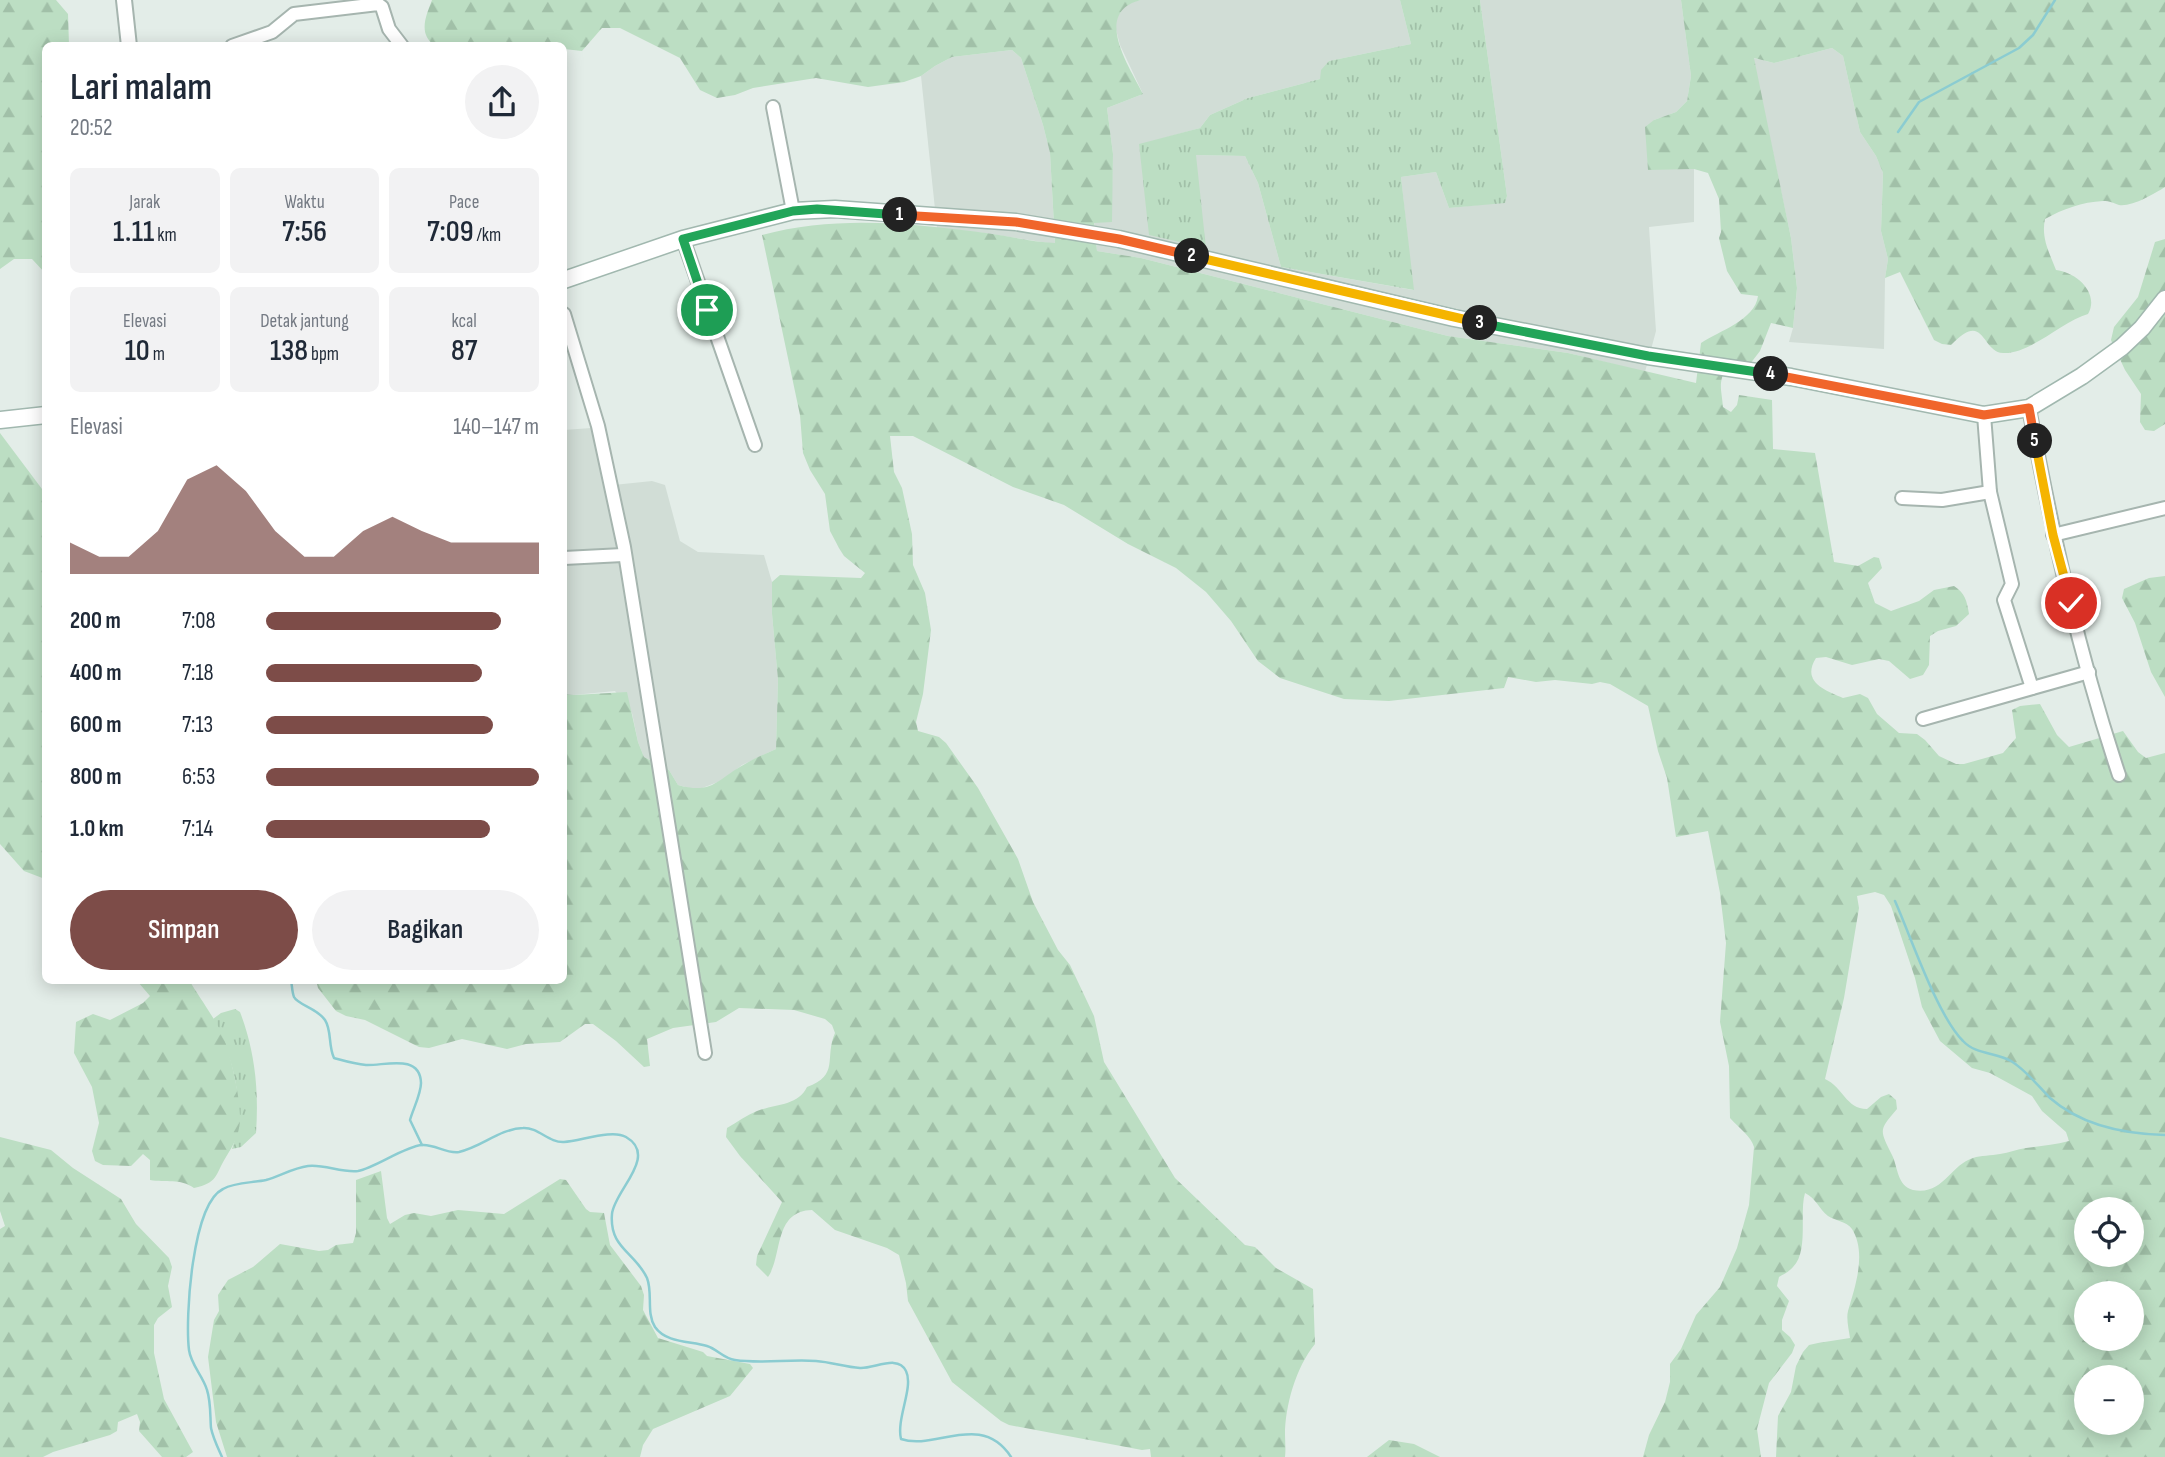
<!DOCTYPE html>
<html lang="id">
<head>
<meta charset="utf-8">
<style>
	:root { --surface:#fff; --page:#f2f2f3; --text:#1f2937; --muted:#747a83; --accent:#7d4c48 }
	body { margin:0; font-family:"Sofia Sans Condensed",sans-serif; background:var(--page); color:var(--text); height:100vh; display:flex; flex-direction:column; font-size:26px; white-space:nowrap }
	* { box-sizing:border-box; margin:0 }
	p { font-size:23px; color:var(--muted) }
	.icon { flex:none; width:38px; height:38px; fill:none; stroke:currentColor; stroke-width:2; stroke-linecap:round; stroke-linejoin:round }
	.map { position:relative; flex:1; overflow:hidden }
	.drawer { position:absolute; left:42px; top:42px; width:525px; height:942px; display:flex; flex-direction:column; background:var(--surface); border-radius:10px; box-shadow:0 4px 18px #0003 }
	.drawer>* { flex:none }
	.tools { position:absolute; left:2074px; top:1197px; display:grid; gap:14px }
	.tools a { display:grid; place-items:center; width:70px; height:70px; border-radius:50%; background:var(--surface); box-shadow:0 4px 18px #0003; font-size:35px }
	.pin { position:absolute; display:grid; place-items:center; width:60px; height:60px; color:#fff; margin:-30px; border:4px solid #fff; border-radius:50%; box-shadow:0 2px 7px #0007 }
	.km { position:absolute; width:35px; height:35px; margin:-18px; border-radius:50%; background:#222; color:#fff; font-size:19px; line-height:35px; text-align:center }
	.round { display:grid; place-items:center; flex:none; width:74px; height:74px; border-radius:37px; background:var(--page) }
	.headline { display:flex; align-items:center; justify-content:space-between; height:119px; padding:0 28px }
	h1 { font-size:38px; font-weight:600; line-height:52px }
	.stats { display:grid; grid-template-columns:repeat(3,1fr); gap:10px; height:119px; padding:7px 28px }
	.stats div { display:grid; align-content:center; border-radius:10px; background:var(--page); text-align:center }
	.stats b { font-size:30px; font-weight:600 }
	.stats small { font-size:19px; font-weight:400 }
	.stats p { font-size:19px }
	.chart { height:196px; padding:14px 28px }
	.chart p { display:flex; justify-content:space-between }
	.chart svg { width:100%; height:126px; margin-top:7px; fill:var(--accent); opacity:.7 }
	.cta { display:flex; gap:14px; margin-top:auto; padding:14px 28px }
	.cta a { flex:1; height:80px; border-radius:42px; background:var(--accent); color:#fff; font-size:28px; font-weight:600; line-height:80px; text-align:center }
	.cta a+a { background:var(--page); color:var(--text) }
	ul { padding:0 28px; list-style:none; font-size:23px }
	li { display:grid; grid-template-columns:112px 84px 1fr; align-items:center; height:52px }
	li i { height:18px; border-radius:9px; background:var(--accent) }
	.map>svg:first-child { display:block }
</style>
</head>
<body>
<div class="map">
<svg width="2165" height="1457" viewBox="0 0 2165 1457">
	<defs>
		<pattern id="grass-tufts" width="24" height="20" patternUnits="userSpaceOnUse" patternTransform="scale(1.75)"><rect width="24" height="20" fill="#bcdec3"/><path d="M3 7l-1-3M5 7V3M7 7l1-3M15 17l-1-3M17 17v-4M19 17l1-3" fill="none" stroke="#a1c0a8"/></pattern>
		<pattern id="forest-firs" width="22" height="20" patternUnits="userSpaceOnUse" patternTransform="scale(1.75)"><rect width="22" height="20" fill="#bcdec3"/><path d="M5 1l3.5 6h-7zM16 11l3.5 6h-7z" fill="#a1c0a8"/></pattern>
	</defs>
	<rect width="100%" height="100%" fill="#e3ede8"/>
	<g fill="#d1ddd6">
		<polygon points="1141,0 1400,0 1411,44 1329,61 1320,79 1248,98 1210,115 1200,128 1139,145 1196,155 1245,156 1258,183 1281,267 1413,290 1401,177 1436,172 1449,208 1505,202 1507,196 1480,0 1681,0 1691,76 1687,101 1676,112 1654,120 1648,169 1694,169 1694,222 1649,227 1656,331 1645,372 1568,353 1448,336 1141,258 1097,251 1094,222 1111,222 1113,154 1107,108 1143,94 1120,45 1115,26 1116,18 1128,3"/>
		<polygon points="1832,48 1843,56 1860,132 1876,156 1883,173 1881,231 1888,259 1885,278 1884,349 1789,342 1793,328 1797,288 1791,238 1753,58 1774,63"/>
		<polygon points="1012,50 1021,58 1043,125 1050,153 1055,244 984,233 937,228 921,76 935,66 952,57"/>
		<polygon points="591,428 604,486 652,481 665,485 680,541 698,552 764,555 772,582 772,614 778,680 776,749 742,765 723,780 697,790 678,785 669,770 644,757 638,742 632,713 615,691 574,695 564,694 564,430"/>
	</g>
	<g fill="url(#grass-tufts)">
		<polygon points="1400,0 1480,0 1507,196 1505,203 1449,208 1436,172 1401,177 1414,290 1281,267 1258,183 1245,156 1196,155 1206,248 1149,235 1139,144 1200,128 1210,115 1248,98 1320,79 1321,70 1329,61 1411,44"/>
		<path d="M235,1009L240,1012C255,1051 259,1091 256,1133L241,1147L232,1149C247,1108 233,1056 213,1019L221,1013Z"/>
	</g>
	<g fill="url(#forest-firs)" fill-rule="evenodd">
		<polygon points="0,0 56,0 68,14 69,45 46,46 45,273 32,259 14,259 0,269"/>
		<path d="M432,0H1141C1092,12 1129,66 1143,94L1107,108L1113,154L1112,222L1094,223L1097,251L1141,258L1448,336L1568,353L1696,383L1701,343C1719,331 1755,320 1758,296L1741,294L1727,271L1719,238L1721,232L1719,199L1708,173L1694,169L1648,170L1645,127L1654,120L1676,112L1687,101L1691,76L1681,0H2165V187C2154,194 2132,207 2119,205C2113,203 2110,201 2103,201C2082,202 2063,209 2045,219C2041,238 2049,252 2056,270C2076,272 2100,293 2088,314C2063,321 2029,355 2003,353C1981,352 1985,309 1951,345L1942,344L1934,340L1900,272L1885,278L1888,259L1881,231L1883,173L1876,156L1860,132L1843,56L1832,48L1774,63L1754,58L1791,238L1797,288L1793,328L1771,323L1760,351L1750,364H1727C1718,386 1721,385 1723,407L1731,412L1737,405L1739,395L1772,400L1773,449L1815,453L1834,562L1858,566L1874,557L1879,558L1882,568L1868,583L1875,603L1891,611L1919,601L1934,590L1954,586C1965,593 1967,601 1969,614L1956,626L1938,631L1930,636L1929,665L1923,675L1910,679L1889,661L1879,659L1852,665L1826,657L1816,658C1801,682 1825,690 1843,698L1860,694L1868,698L1877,714L1899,733L1917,734L1925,740L1939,756L1956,764H1964L2003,753L2016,738L2012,710L2020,706L2040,704L2057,735L2069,747L2123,731L2138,752L2146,758L2165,753V1457H1776L1778,1416L1791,1392L1796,1366L1803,1352L1809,1345L1818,1343L1850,1338C1849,1330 1846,1319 1848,1311C1855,1287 1867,1253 1852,1229C1846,1221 1836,1221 1828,1216C1819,1209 1816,1198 1805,1193C1799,1213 1809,1251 1793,1267C1790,1271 1784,1274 1779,1277L1777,1286L1789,1301L1782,1320V1330L1790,1337L1795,1345L1792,1353L1769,1383L1757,1429L1761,1457H1643L1649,1435L1665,1402L1670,1382V1364L1681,1349L1696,1315L1720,1287L1737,1248L1749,1205L1754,1147C1751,1136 1739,1128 1730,1118L1729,1066L1720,1022L1726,943L1720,893L1708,831L1676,837L1667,778L1658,751L1648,706L1610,684L1600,682L1592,684L1555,680L1536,682L1508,677L1504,688L1389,701L1344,699L1280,678L1258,661L1231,621L1206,592L1176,568L1128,544L1064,505L1013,487L913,436H890L894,472L902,488L912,534L913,565L925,593L931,630L923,694L916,722L918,731L939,737L946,743L978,788L1018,859L1033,902L1058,950L1070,965L1094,1016L1104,1062L1109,1070L1175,1178L1245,1245L1255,1247L1276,1268L1313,1289L1315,1344C1296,1367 1285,1406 1285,1435C1285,1442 1286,1449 1285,1457H1151L1150,1449L1142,1450L1009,1425L1001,1421L952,1382L908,1301L906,1283L899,1255L887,1248L835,1230L812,1210C773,1211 783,1256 768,1277L756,1265L757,1256L782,1202L740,1156L726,1137L727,1128C737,1122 747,1115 757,1111C775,1104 798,1106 807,1087C840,1075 824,1058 835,1033L832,1025L825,1019L794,1010L739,1008L716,1022L673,1028L647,1039L650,1066L644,1067L616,1041L593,1024H585L560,1042L526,1044L507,1049L462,1039L429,1048L419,1047L365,1020L346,1016L336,1011L318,988L316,980H564V694L574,695L627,692L638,742L644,757L669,770L678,785C713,795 717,779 745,764C755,758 765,754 776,749L778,680L772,614V582L780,575L861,578L865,573L844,556L839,548L830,531L825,494L810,470L803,453L800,415L762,235C835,215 912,223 986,233C1009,236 1032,242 1055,243L1050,153L1043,125L1021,58L1012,50L952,57L935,66L921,76L904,82L868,87L816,78L753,88L735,95L717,98L700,90L680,58L620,28H602L582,51L564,49V46L434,45C418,33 426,16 432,0ZM1875,892L1884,895L1891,906L1915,978L1922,1007L1940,1041L1972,1068L1990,1073L2032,1096L2042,1111L2066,1132L2069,1141C2054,1145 2041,1146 2026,1148C2017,1149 2009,1153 2000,1154C1991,1156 1981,1155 1973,1158C1950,1165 1943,1196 1913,1190C1897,1186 1898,1167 1892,1155C1879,1129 1879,1130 1897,1109L1896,1100L1889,1094L1881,1097L1867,1109C1846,1109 1843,1087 1825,1079L1844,998L1859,908L1857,896ZM2086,1209H2132V1255H2086ZM2086,1293H2132V1339H2086ZM2086,1377H2132V1423H2086Z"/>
		<polygon points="2165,239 2165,424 2154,431 2145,430 2140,422 2141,394 2125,370 2111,340 2114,327 2138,297 2155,242"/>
		<polygon points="0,433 45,493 45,879 24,871 0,844"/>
		<polygon points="2165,576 2165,697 2151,672 2135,623 2122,598 2124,589 2149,578"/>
		<path d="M139,980H189C199,997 219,1024 225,1041C232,1062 241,1100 240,1121C239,1135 233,1146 226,1157C215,1175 218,1183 194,1188C180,1178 166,1183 150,1180V1160L143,1154L131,1166L103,1165L95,1161L92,1151L99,1123L92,1087L74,1053L76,1022L93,1014L110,1020L143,1003L150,996L138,982Z"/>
		<polygon points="0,1137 51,1150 73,1168 121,1199 136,1224 169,1258 172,1267 168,1286 172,1307 158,1318 154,1325 154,1353 164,1399 193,1452 186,1457 162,1457 139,1431 140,1422 137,1414 118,1422 117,1431 110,1435 53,1452 43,1457 0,1457 0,1229 5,1226 0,1211"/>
		<polygon points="381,1171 387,1218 390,1224 405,1215 414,1213 431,1216 458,1210 504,1214 560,1179 566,1180 586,1209 590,1212 604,1213 610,1245 641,1286 644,1295 643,1310 658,1338 703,1352 707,1356 750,1364 753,1368 730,1396 653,1429 643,1445 640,1457 227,1457 216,1422 208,1357 214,1320 219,1311 218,1295 228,1280 253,1267 280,1244 319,1251 328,1250 336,1245 353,1243 356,1233 356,1180"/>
		<polygon points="1389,1440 1414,1444 1440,1457 1367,1457"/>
	</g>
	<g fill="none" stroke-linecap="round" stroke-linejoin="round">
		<g stroke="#8bccd1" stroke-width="2.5">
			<polyline points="1898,132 1919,102 2019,48 2033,35 2055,0"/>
			<path d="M1895,901C1911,937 1937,1015 1963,1041C1976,1055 1996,1052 2011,1061C2026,1070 2038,1086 2050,1098C2082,1126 2124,1134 2165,1135"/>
			<path d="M291,980C292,985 292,992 294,997C298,1005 317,1008 325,1020C332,1031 328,1045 334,1058C345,1061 355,1064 366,1065C384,1066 420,1053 421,1083C421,1094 413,1109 410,1120L422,1145"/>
			<path d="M222,1457C218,1448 213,1438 211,1428C210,1416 211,1402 207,1390C203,1376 191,1365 189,1350C185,1318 192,1204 223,1189C235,1182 252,1183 266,1180C280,1176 293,1168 308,1166C324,1164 342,1173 358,1171C375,1168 405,1146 422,1145C435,1144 446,1154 459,1152C482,1147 499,1129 523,1128C538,1127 549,1143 564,1142C581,1141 612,1129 626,1137C659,1156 614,1191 612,1214C609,1248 635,1252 647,1278C653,1293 646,1313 655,1327C666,1343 690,1341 707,1346C717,1349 724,1359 735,1360C761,1364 789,1359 816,1361C831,1362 845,1367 860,1368C874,1369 898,1354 906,1371C914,1387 896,1419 901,1439C935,1451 981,1411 1011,1457"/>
		</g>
		<defs>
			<g id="minor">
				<polyline points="232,46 272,32 294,14 378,4 382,7 389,29 402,46"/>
				<polyline points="773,107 793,211"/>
				<polyline points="683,239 755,445"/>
				<polyline points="564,314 598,426 624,547 705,1053"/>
				<path d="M2029,408C2052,532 2079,655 2119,775"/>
				<polyline points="1984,415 1990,492 2012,584 2004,600 2032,688"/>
				<polyline points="1902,498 1942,500 1990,492"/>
				<polyline points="2053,535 2165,508"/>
				<polyline points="564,558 623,555"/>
				<polyline points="1923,719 2089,672"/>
			</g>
			<polyline id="tertiary" points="124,0 129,46"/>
			<g id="secondary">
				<polyline points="564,280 683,239 793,211 835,209 1016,222 1119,239 1454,318 1648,356 1791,377 1984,415 2029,408 2082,376 2122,347 2142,328 2165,299"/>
				<polyline points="0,420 46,415"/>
			</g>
		</defs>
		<use href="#minor" stroke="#a6b5af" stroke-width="16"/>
		<use href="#tertiary" stroke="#a6b5af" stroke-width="18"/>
		<use href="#secondary" stroke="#a1b8af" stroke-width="19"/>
		<use href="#minor" stroke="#fff" stroke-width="12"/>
		<use href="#tertiary" stroke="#fff" stroke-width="14"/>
		<use href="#secondary" stroke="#fff" stroke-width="16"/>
	</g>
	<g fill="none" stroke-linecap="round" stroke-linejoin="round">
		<defs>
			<polyline id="split-1" points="707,310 683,239 793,211 817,209 900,215"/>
			<polyline id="split-2" points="900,215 1016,222 1119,239 1192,256"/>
			<polyline id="split-3" points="1192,256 1480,323"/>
			<polyline id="split-4" points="1480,323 1648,356 1771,374"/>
			<polyline id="split-5" points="1771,374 1984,415 2029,408 2035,441"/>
			<polyline id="split-6" points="2035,441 2053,535 2071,603"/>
		</defs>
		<use href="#split-1" stroke="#fff" stroke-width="14"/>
		<use href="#split-2" stroke="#fff" stroke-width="14"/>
		<use href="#split-3" stroke="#fff" stroke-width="14"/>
		<use href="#split-4" stroke="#fff" stroke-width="14"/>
		<use href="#split-5" stroke="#fff" stroke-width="14"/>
		<use href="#split-6" stroke="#fff" stroke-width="14"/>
		<use href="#split-1" stroke="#22a559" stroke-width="9"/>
		<use href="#split-2" stroke="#f0652b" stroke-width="9"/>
		<use href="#split-3" stroke="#f5b400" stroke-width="9"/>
		<use href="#split-4" stroke="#22a559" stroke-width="9"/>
		<use href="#split-5" stroke="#f0652b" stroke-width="9"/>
		<use href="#split-6" stroke="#f5b400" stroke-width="9"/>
	</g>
</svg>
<div class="tools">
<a><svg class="icon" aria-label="locate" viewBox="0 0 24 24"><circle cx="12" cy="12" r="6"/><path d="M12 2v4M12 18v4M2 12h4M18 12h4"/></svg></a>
<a>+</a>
<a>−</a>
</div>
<div class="pin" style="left:707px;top:310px;background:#1e9e55"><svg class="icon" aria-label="arrive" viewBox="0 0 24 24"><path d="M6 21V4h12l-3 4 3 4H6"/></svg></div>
<div class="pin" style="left:2071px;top:603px;background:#d93025"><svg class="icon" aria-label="check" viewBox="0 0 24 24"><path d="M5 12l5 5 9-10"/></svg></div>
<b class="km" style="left:900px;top:215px">1</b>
<b class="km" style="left:1192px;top:256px">2</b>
<b class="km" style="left:1480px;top:323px">3</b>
<b class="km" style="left:1771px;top:374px">4</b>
<b class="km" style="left:2035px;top:441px">5</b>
<section class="drawer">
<div class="headline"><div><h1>Lari malam</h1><p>20:52</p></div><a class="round"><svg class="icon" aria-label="share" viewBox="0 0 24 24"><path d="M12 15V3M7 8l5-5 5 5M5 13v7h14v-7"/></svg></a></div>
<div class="stats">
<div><p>Jarak</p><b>1.11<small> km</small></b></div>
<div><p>Waktu</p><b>7:56</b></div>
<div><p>Pace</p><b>7:09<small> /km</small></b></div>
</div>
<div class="stats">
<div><p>Elevasi</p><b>10<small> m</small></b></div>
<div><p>Detak jantung</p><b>138<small> bpm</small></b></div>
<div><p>kcal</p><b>87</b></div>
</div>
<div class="chart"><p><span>Elevasi</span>140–147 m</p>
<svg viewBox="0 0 160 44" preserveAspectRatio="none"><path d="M0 44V33L10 38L20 38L30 29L40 11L50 6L60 15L70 29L80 38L90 38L100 29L110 24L120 29L130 33L140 33L150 33L160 33V44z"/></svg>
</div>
<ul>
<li><b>200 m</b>7:08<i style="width:86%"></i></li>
<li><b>400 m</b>7:18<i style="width:79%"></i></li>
<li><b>600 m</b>7:13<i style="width:83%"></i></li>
<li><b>800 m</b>6:53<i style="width:100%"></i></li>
<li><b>1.0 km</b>7:14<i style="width:82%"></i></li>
</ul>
<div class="cta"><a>Simpan</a><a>Bagikan</a></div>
</section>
</div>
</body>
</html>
